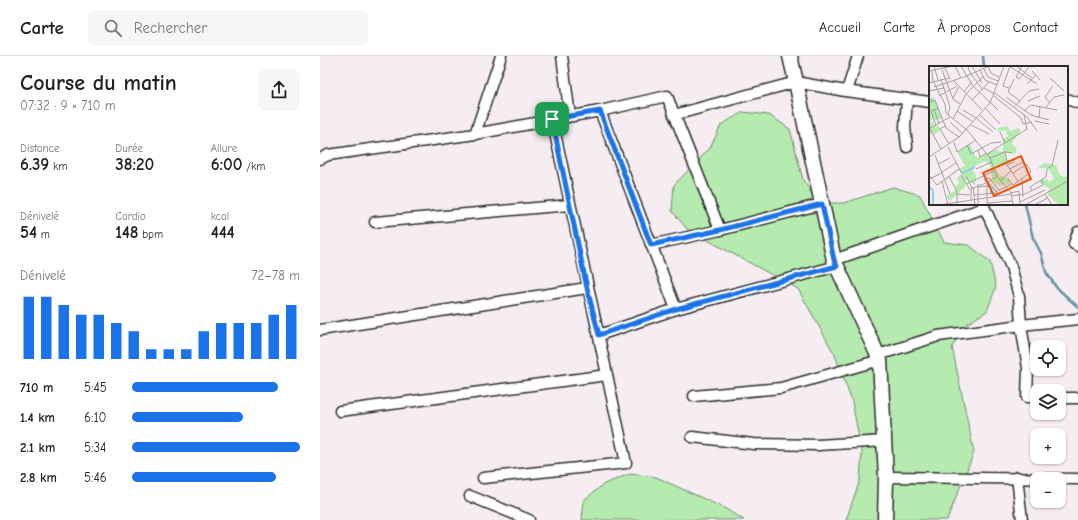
<!DOCTYPE html>
<html lang="fr">
<head>
<meta charset="utf-8">
<style>
	:root { --surface:#fff; --page:#f6f6f6; --text:#222; --muted:#767676; --line:#e0e0e0; --accent:#1a73e8 }
	body { margin:0; font-family:"Comic Neue",sans-serif; background:var(--page); color:var(--text); height:100vh; display:flex; flex-direction:column; font-size:15px; white-space:nowrap }
	* { box-sizing:border-box; margin:0 }
	p { font-size:13px; color:var(--muted) }
	.icon { flex:none; width:22px; height:22px; fill:none; stroke:currentColor; stroke-width:2; stroke-linecap:round; stroke-linejoin:round }
	.map { position:relative; flex:1; overflow:hidden }
	.panel { display:flex; flex-direction:column; background:var(--surface); width:320px }
	.panel>* { flex:none }
	.fabs { position:absolute; left:710px; top:284px; display:grid; gap:8px }
	.fabs a { display:grid; place-items:center; width:36px; height:36px; border-radius:8px; background:var(--surface); box-shadow:0 1px 3px #0004; font-size:20px }
	.pin { position:absolute; display:grid; place-items:center; width:34px; height:34px; color:#fff; margin:-17px; border-radius:8px; box-shadow:0 2px 6px #0006 }
	.round { display:grid; place-items:center; flex:none; width:42px; height:42px; border-radius:8px; background:var(--page) }
	.overview { display:flex; align-items:center; justify-content:space-between; height:68px; padding:0 20px }
	h1 { font-size:22px; font-weight:700; line-height:30px }
	.figures { display:grid; grid-template-columns:repeat(3,1fr); gap:6px; height:68px; padding:4px 20px }
	.figures div { display:grid; align-content:center }
	.figures b { font-size:17px; font-weight:700 }
	.figures small { font-size:11px; font-weight:400 }
	.figures p { font-size:11px }
	.chart { height:112px; padding:8px 20px }
	.chart p { display:flex; justify-content:space-between }
	.chart svg { width:100%; height:72px; margin-top:4px; stroke:var(--accent); stroke-width:6 }
	ul { padding:0 20px; list-style:none; font-size:13px }
	li { display:grid; grid-template-columns:64px 48px 1fr; align-items:center; height:30px }
	li i { height:10px; border-radius:5px; background:var(--accent) }
	header { display:flex; align-items:center; gap:24px; box-sizing:border-box; height:56px; padding:0 20px; background:var(--surface); border-bottom:1px solid var(--line) }
	header strong { font-size:19px }
	nav { display:flex; gap:22px; margin-inline-start:auto; font-size:14px }
	.search { width:280px; height:36px; background:var(--page); display:flex; align-items:center; gap:10px; box-sizing:border-box; padding:0 14px; border-radius:8px; color:var(--muted); font-size:15px }
	main { display:flex; flex:1; min-height:0 }
	.map>svg:first-child { display:block }
</style>
</head>
<body>
<header>
<strong>Carte</strong>
<div class="search"><svg class="icon" aria-label="search" viewBox="0 0 24 24"><circle cx="10" cy="10" r="6"/><path d="M15 15l6 6"/></svg>Rechercher</div>
<nav><a>Accueil</a><a>Carte</a><a>À propos</a><a>Contact</a></nav>
</header>
<main>
<section class="panel">
<div class="overview"><div><h1>Course du matin</h1><p>07:32 · 9 × 710 m</p></div><a class="round"><svg class="icon" aria-label="share" viewBox="0 0 24 24"><path d="M12 15V3M7 8l5-5 5 5M5 13v7h14v-7"/></svg></a></div>
<div class="figures">
<div><p>Distance</p><b>6.39<small> km</small></b></div>
<div><p>Durée</p><b>38:20</b></div>
<div><p>Allure</p><b>6:00<small> /km</small></b></div>
</div>
<div class="figures">
<div><p>Dénivelé</p><b>54<small> m</small></b></div>
<div><p>Cardio</p><b>148<small> bpm</small></b></div>
<div><p>kcal</p><b>444</b></div>
</div>
<div class="chart"><p><span>Dénivelé</span>72–78 m</p>
<svg viewBox="0 0 160 44" preserveAspectRatio="none"><path d="M5 44V6M15 44V6M25 44V11M35 44V17M45 44V17M55 44V22M65 44V27M75 44V38M85 44V38M95 44V38M105 44V27M115 44V22M125 44V22M135 44V22M145 44V17M155 44V11"/></svg>
</div>
<ul>
<li><b>710 m</b>5:45<i style="width:87%"></i></li>
<li><b>1.4 km</b>6:10<i style="width:66%"></i></li>
<li><b>2.1 km</b>5:34<i style="width:100%"></i></li>
<li><b>2.8 km</b>5:46<i style="width:86%"></i></li>
</ul>
</section>
<div class="map">
<svg width="758" height="464" viewBox="0 0 758 464">
	<rect width="100%" height="100%" fill="#f6edf3"/>
	<filter id="ink" filterUnits="userSpaceOnUse"><feTurbulence type="fractalNoise" baseFrequency=".025" numOctaves="2"/><feDisplacementMap in="SourceGraphic" scale="8" xChannelSelector="R" yChannelSelector="G"/><feConvolveMatrix kernelMatrix="1 2 1 2 8 2 1 2 1" color-interpolation-filters="sRGB"/></filter>
	<g filter="url(#ink)">
		<g fill="#b5ebae" stroke="#708b6c">
			<polygon points="423,56 449,59 470,73 483,124 498,147 524,147 573,131 600,139 624,186 649,189 670,206 676,231 667,255 645,269 632,291 654,396 627,464 526,464 540,424 542,397 532,346 515,299 478,233 367,173 352,155 354,129 390,92 401,69"/>
			<polygon points="310,418 336,421 404,452 424,464 262,464 264,444 284,428"/>
		</g>
		<g fill="none" stroke-linecap="round" stroke-linejoin="round">
			<g stroke="#65909f" stroke-width="2.5">
				<polyline points="663,0 664,11"/>
				<polyline points="705,148 713,182 721,197 726,216 736,231 758,251"/>
			</g>
			<defs>
				<g id="street">
					<polyline points="242,0 250,60"/>
					<polyline points="527,35 538,0"/>
					<polyline points="747,43 758,47"/>
					<polyline points="280,55 356,253"/>
					<polyline points="354,59 476,26 525,35 610,46"/>
					<polyline points="155,78 181,0"/>
					<polyline points="587,91 585,71 587,43"/>
					<polyline points="0,103 8,99 155,78 280,55 347,40 400,174"/>
					<polyline points="663,148 691,211 699,240 701,269 708,312 707,341 717,341"/>
					<polyline points="55,166 250,149"/>
					<polyline points="758,176 754,188 758,190"/>
					<polyline points="331,189 400,174 502,148"/>
					<polyline points="514,204 664,152"/>
					<polyline points="0,274 267,232"/>
					<polyline points="279,279 356,253 517,210"/>
					<polyline points="558,299 618,280 701,269 758,263"/>
					<polyline points="374,340 461,332 560,304"/>
					<polyline points="739,342 758,342"/>
					<polyline points="20,355 287,319"/>
					<polyline points="372,381 434,388 498,389 565,385"/>
					<polyline points="566,421 758,423"/>
					<polyline points="697,421 702,464"/>
					<polyline points="163,422 306,407 232,63"/>
					<polyline points="150,440 209,464"/>
				</g>
				<polyline id="secondary" points="470,0 476,26 514,204 560,304 566,421 565,464"/>
			</defs>
			<use href="#street" stroke="#2b2b2b" stroke-width="13"/>
			<use href="#secondary" stroke="#2b2b2b" stroke-width="17"/>
			<use href="#street" stroke="#fff" stroke-width="10"/>
			<use href="#secondary" stroke="#fff" stroke-width="14"/>
		</g>
	</g>
	<g fill="none" stroke-linecap="round" stroke-linejoin="round" filter="url(#ink)">
		<defs>
			<polygon id="route" points="280,55 331,189 400,174 502,148 514,204 517,210 356,253 279,279 267,232 232,63"/>
		</defs>
		<use href="#route" stroke="#fff" stroke-width="8"/>
		<use href="#route" stroke="#1a73e8" stroke-width="5"/>
	</g>
	<g transform="translate(609 10)">
		<rect width="139" height="139" fill="#f6edf3"/>
		<path d="M5,31L13,53L1,54L2,57L7,55L4,57L6,61L10,60L12,64L4,69L0,66V33ZM78,60L81,65L90,62L91,66L83,77L88,83L86,88L76,86L79,97L78,99L66,100L70,109L81,113V118L70,119L64,116L61,99L56,95L42,102L47,109L46,119L37,113L36,121L21,135L17,130L27,124L26,120L30,118L28,112L33,108L30,103L36,100L28,86L41,78L47,92L68,83L71,86L74,85V73L79,70L76,64L69,66L68,62ZM115,97L127,99L131,109L135,111L139,108V139H130L119,129L120,122L111,117V115L117,113L121,116L125,112L119,102H109Z" fill="#b5ebae"/>
		<path fill="none" stroke="#8bd3ec" stroke-width="2" d="M34,107L46,101M60,118L69,127M0,120L4,125V139"/>
		<path fill="none" stroke="#a59fa3" stroke-width="1" d="M5,0L9,14M15,0L21,13M32,0L44,20L69,44M41,0L39,2L42,8L54,24M43,0L53,17M59,0L62,7L70,11M80,0L108,18M87,0L103,12M93,0L87,11L90,13L101,0M55,3L59,11L69,15M13,4L24,33L31,38M51,4L56,14L68,19M0,5L24,0M3,5L4,15L16,38L17,47L38,64L61,92L68,110L82,127L84,139M103,5L111,14M33,12L60,0M121,12L135,25M12,13L21,41L19,49M85,13L79,26L91,35M25,15L53,44M0,17L20,12M98,18L107,9M5,21L32,12L26,0M55,22L66,28M80,22L74,20L81,0M0,25L15,22M35,26L42,16M66,27L98,51L108,65M10,30L28,20M65,30L92,52L94,58L103,56M77,31L102,49L120,54M24,32L30,21M2,33L3,36L6,34L17,62L30,71M43,34L60,16M99,35L111,30M120,36L116,31L124,20M86,40L100,25L110,23M117,41L125,31L135,29M56,42L71,58M5,43L10,58M34,44L47,52M28,45L44,56M95,45L102,39L128,44M51,49L67,64M47,52L64,66M110,52L111,40M24,53L37,28L54,11M106,55L120,58M21,56L34,68M42,59L60,68M7,60L2,45L9,42M16,60L11,63L20,78M0,63L21,51M1,63L12,83M71,66L76,77M25,76L28,86L47,74M38,79L42,88L53,82M19,81L33,108M53,82L62,77L72,76M49,84L51,91L57,87M76,86L78,95L85,94M58,88L98,63L95,49M6,89L21,128M0,91L30,71L61,37L75,0M61,92L76,86L83,87M85,96L78,99L89,115M9,98L21,92M47,103L63,96M81,103L94,96M13,106L27,97M0,109L8,119L30,103M32,109L41,124M20,110L28,126V139M37,110L43,122M93,112L94,131M0,113L13,107M79,113L84,119L102,106L98,98L84,107M72,114L82,105M13,115L19,139M58,117L55,114L60,112L70,124L83,118M37,118L65,105M49,118V139M44,121L46,139M49,121L61,120L62,128M103,125L101,121L117,111L118,103L123,100L129,74M82,127L90,125L91,139M28,128L41,129M116,128L123,139M45,129L68,127M83,130L96,128L114,119L113,114M42,134V123L57,117M91,136L116,124M58,137L83,135M107,138L119,132M10,139L82,128M58,139V117L68,110M96,139L139,115"/>
		<path fill="#e8590c" fill-opacity="0.15" stroke="#e8590c" stroke-width="2" d="M92,90L102,113L65,130L54,107Z"/>
		<rect width="139" height="139" fill="none" stroke="#2b2b2b" stroke-width="2"/>
	</g>
</svg>
<div class="fabs">
<a><svg class="icon" aria-label="locate" viewBox="0 0 24 24"><circle cx="12" cy="12" r="6"/><path d="M12 2v4M12 18v4M2 12h4M18 12h4"/></svg></a>
<a><svg class="icon" aria-label="layers" viewBox="0 0 24 24"><path d="M12 4l9 5-9 5-9-5zM3 14l9 5 9-5"/></svg></a>
<a>+</a>
<a>−</a>
</div>
<div class="pin" style="left:232px;top:63px;background:#1e9e55"><svg class="icon" aria-label="arrive" viewBox="0 0 24 24"><path d="M6 21V4h12l-3 4 3 4H6"/></svg></div>
</div>
</main>
</body>
</html>
